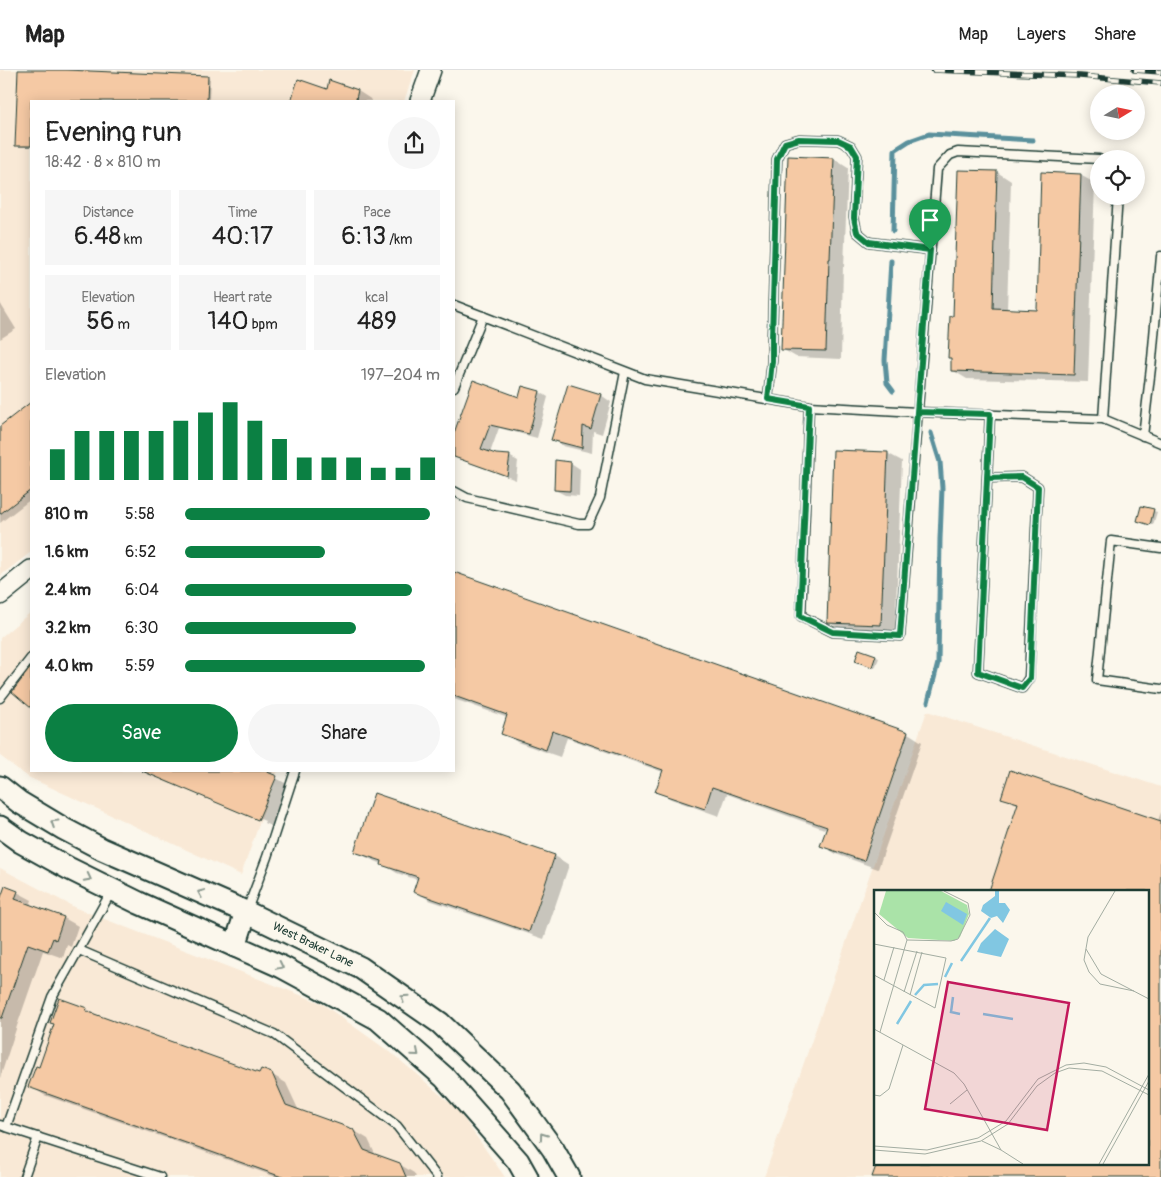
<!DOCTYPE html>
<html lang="en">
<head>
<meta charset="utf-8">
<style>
	:root { --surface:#fff; --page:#f6f6f6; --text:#222; --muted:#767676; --line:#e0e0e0; --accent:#0b8043 }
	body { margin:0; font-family:Pangolin,sans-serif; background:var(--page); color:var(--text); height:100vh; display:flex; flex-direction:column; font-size:19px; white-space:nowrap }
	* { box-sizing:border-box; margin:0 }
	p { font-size:16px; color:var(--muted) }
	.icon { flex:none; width:28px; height:28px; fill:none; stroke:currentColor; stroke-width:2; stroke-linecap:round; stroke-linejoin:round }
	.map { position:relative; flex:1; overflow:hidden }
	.sheet { position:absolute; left:30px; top:30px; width:425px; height:672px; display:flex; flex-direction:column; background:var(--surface); border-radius:0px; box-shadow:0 2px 12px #0003 }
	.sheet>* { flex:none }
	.needle { width:32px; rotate:80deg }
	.fabs { position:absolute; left:1090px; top:15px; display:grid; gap:10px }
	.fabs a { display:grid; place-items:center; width:55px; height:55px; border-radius:50%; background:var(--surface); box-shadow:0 2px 12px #0003; font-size:25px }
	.pin { position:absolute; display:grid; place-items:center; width:42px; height:42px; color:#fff; margin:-51px -21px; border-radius:50% 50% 50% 0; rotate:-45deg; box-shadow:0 0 5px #0007 }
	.pin .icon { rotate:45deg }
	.round { display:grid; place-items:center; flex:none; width:52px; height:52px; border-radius:26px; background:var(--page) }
	.summary { display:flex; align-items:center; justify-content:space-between; height:85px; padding:0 15px }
	h1 { font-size:28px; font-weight:600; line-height:38px }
	.figures { display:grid; grid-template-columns:repeat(3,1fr); gap:8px; height:85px; padding:5px 15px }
	.figures div { display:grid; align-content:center; border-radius:0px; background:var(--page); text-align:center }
	.figures b { font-size:25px; font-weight:600 }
	.figures small { font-size:14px; font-weight:400 }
	.figures p { font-size:14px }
	.chart { height:140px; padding:10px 15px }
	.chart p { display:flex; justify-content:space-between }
	.chart svg { width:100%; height:90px; margin-top:5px; stroke:var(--accent); stroke-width:6 }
	.action { display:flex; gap:10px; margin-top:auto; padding:10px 15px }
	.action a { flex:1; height:58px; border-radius:30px; background:var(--accent); color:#fff; font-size:20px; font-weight:600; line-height:58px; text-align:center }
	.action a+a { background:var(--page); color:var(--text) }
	ul { padding:0 15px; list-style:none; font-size:16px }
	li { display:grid; grid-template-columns:80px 60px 1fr; align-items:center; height:38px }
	li i { height:12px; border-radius:6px; background:var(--accent) }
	header { display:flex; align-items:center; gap:30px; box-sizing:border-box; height:70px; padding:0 25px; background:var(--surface); border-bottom:1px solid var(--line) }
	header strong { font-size:24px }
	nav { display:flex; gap:28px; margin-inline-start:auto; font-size:18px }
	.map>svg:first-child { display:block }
</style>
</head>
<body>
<header>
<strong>Map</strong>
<nav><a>Map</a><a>Layers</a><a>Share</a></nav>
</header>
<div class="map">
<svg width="1161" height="1107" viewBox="0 0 1161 1107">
	<rect width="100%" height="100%" fill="#fbf7ec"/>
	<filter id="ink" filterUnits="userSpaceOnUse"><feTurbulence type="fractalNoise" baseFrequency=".02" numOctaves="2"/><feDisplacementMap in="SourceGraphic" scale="10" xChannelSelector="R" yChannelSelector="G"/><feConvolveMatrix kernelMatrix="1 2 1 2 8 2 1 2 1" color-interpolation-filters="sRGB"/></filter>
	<g filter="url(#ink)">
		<g fill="#f9e9d6" fill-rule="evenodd">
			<polygon points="0,0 415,0 404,31 31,31 31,482 0,506"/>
			<polygon points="31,542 31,701 278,701 241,805 28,707 0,686 0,568"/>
			<path d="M927,641L1161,717V1107H764ZM875,821H1147V1093H875Z"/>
			<polygon points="0,798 76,838 321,933 394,985 457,1039 505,1107 0,1107"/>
		</g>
		<g fill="#0003">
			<polygon points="20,0 207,8 210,9 209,31 31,31 31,77 19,77 16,75"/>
			<polygon points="298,12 327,20 330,12 358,21 372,30 372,31 292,31"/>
			<polygon points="834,89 848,98 844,197 843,197 841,289 796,287 782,279"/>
			<polygon points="997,102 1011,111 1007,240 1038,241 1080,105 1095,113 1088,312 967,309 952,300 953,289 949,287 954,247"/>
			<polygon points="0,233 16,259 0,269"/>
			<polygon points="568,316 601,325 611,332 602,364 593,361 592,383 563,376 552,369"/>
			<polygon points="540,322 548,327 537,368 499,358 490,383 509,386 518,391 516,410 454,387 454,371 459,358 520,329"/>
			<polygon points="31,334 31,429 0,453 0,358"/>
			<polygon points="887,383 902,391 895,562 843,560 828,552"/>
			<polygon points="571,393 580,399 579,426 565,425 555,420"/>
			<polygon points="1154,441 1157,442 1153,455 1141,452"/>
			<polygon points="454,504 908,663 922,672 878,799 836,784 822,775 827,760 727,724 719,746 671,729 657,721 663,702 567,668 560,687 517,672 503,663 508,648 454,629"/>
			<polygon points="860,581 879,588 875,598 859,592"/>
			<polygon points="156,701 273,701 271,705 290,716 273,757 264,753 265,751 171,712 171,714 159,708"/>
			<polygon points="375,724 555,786 569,795 544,869 429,830 415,821 418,810 397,803 382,794 370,789 355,781"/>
			<polygon points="1003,727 1158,751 1161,742 1161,1107 874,1107 1147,1093 1147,821 1019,735"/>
			<polygon points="17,822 32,830 30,836 64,848 78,856 71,877 67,875 63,888 43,881 17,956 0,1008 0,828 2,828"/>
			<polygon points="87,939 101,947 260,1004 271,1004 286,1013 299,1041 353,1060 368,1069 376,1086 399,1094 414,1103 416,1107 276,1107 44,1025 30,1016 40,999"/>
		</g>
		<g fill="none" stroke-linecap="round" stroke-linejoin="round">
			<g stroke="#5a909c" stroke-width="5">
				<polyline points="893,161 895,80 909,71 929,64 1033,70"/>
				<polyline points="891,191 885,290 887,313 893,321"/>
				<polyline points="928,632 938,593 940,469 942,418 940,392 931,363"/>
			</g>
		</g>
		<g fill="#f5c9a4" stroke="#1f3d34">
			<polygon points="18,0 66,0 208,6 207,31 31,31 31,76 15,76"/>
			<polygon points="298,9 327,19 329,10 358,20 356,29 357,29 356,31 291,31"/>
			<polygon points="788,86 834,88 830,189 829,189 826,281 781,280"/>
			<polygon points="958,100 997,101 993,238 1037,240 1041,102 1081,104 1074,305 951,301 951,288 948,288 950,246 953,246"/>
			<polygon points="473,310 519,327 522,316 540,321 529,364 490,355 481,379 496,384 510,385 507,406 454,387 454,363"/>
			<polygon points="568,314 601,324 591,359 583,356 582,378 551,370"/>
			<polygon points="31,332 31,420 0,444 0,356"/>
			<polygon points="833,380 888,382 881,555 827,553"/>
			<polygon points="555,390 571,392 570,421 554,420"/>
			<polygon points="1141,436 1154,439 1150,455 1137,451"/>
			<polygon points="454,502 908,662 864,791 820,776 827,757 712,717 705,739 655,722 663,700 552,661 546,680 501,664 507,645 454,626"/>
			<polygon points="859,579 876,585 872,597 855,591"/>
			<polygon points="31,597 31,638 12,622"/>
			<polygon points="1010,700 1161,751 1161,1107 872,1107 877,1093 1147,1093 1147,821 989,821 1018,733 1001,728"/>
			<polygon points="142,701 265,701 277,706 258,750"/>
			<polygon points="374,723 555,785 529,862 413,822 418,807 381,795 382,791 354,782"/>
			<polygon points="5,816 18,821 15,829 64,847 56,870 53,868 48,881 28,874 2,948 0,948 0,830"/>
			<polygon points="59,928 87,938 86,941 259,1003 261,999 272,1003 286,1035 353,1059 364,1080 400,1093 406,1107 282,1107 28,1017 36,996 39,997 54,954 50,953"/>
		</g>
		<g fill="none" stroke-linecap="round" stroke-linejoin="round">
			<defs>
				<g id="service">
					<polyline points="454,235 645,309 809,336 917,342 1103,349 1161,373"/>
					<polyline points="454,317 483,246"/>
					<polyline points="768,329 772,291 772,268 777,89 785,73 799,69 838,70 851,76 857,86 854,147 857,162 869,172 930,180"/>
					<polyline points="809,336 801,546 833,562 900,566 937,99 950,85 958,82 1099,89"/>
					<polyline points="1103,349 1118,126"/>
					<polyline points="1143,366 1152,289 1161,186"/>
					<polyline points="987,408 1022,407 1038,417 1029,608 1022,618 978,602 990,344"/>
					<polyline points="454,421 467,428 579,454 588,454 600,428 625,302"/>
					<polyline points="1161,478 1111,471 1097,610 1161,619"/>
					<polyline points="0,628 31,588"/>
					<polyline points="247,840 267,787 295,701"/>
					<polyline points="79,880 274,964 397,1056 437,1107"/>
					<polyline points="0,1055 160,1107"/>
					<polyline points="6,1057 52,927 111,822"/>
					<polyline points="24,1107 38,1067"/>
				</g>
				<g id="tertiary">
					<polyline points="420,31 431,0"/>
					<polyline points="0,525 31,500"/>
				</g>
				<g id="secondary">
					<polyline points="0,717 19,732 64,759 102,779 246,842 361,898 440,953 510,1020 553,1079 569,1107"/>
					<polyline points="0,757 21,772 68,798 139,833 282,897 378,949 444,1007 518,1091 527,1107"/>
					<polyline points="235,876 246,842"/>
				</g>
			</defs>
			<use href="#service" stroke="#1f3d34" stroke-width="11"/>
			<use href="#tertiary" stroke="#1f3d34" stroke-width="22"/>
			<use href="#secondary" stroke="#1f3d34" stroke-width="25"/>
			<use href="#service" stroke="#fbf7ec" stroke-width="8"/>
			<use href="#tertiary" stroke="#fbf7ec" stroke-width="19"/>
			<use href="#secondary" stroke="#fbf7ec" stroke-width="21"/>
			<defs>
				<g id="rail">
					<polyline points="933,0 1080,6 1161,13"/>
					<polyline points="1134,0 1161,2"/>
				</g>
			</defs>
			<use href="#rail" stroke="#1f3d34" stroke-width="5.5"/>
			<use href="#rail" stroke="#fbf7ec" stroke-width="4" stroke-dasharray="11" stroke-linecap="butt"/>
		</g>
		<defs><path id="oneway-chevron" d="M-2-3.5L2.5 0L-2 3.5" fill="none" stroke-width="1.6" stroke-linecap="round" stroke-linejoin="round" transform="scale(1.25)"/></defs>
		<g stroke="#8d9a90">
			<use href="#oneway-chevron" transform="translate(54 753) rotate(-148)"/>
			<use href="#oneway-chevron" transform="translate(88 808) rotate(27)"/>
			<use href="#oneway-chevron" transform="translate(201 823) rotate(-157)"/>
			<use href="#oneway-chevron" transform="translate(280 896) rotate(26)"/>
			<use href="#oneway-chevron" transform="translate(404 928) rotate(-145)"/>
			<use href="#oneway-chevron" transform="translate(416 983) rotate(41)"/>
			<use href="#oneway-chevron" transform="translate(543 1066) rotate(-126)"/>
		</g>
	</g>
	<g fill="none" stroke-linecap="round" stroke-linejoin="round" filter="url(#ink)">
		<defs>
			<polyline id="route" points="930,180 869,172 857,162 854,148 857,86 851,76 838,70 799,69 785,73 777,89 772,268 772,291 768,329 809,336 800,546 833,562 900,566 917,342 990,344 987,408 1022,407 1038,417 1030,608 1022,618 978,602 990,344 917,342 930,180"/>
		</defs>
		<use href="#route" stroke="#fff" stroke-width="10"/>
		<use href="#route" stroke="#0b8043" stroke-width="6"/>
	</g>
	<g text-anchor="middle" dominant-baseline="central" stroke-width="4" stroke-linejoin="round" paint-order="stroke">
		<g font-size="12" fill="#1f3d34" stroke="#fbf7ec">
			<text transform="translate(313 875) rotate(26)">West Braker Lane</text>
		</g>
	</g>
	<g transform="translate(874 820)">
		<rect width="275" height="275" fill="#fbf7ec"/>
		<path d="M12,1H67L93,15L95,24L86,47L80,51L34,48L5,24Z" fill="#aae3a8"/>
		<path d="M121,1H125V13H131L136,20L129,33L123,26L117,28L107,21L109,15L121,6ZM72,12L93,24L89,35L67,21ZM121,39L135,49L127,67L103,62L107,53Z" fill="#81c7e2"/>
		<path fill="none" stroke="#81c7e2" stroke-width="2.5" d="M87,71L116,28M71,87L78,73M41,105L50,95L64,94M79,107L77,122L86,124M109,124L139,129M23,134L37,111"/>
		<path fill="none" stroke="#a3ada2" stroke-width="1" d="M241,1L214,47L210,70L215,82L226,94L260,101M0,22L13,35L29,42L33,50L6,142M33,50L77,51L84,49L96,25L94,13L70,1M0,54L72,68L61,118L0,85M212,59L227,84L275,109M10,90L20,57M30,102L43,61M36,105L48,62M0,139L80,183L90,194L127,260L149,274M0,205L6,206L15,199L29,155M76,214L93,200M108,251L127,260M0,256L53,260L104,248L132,231L164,189L192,175L210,173L232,177L275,200M0,260L51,264L107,251L134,234L163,196L181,183L195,178L228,181L275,205M225,274L275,184M229,274L275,191"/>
		<path fill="#c2185b" fill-opacity="0.15" stroke="#c2185b" stroke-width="2.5" d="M74,92L195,113L173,240L51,219Z"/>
		<rect width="275" height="275" fill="none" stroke="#1f3d34" stroke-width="2.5"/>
	</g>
</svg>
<div class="fabs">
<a><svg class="needle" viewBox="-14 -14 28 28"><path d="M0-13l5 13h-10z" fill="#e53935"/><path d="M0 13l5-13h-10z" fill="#767676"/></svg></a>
<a><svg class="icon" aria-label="locate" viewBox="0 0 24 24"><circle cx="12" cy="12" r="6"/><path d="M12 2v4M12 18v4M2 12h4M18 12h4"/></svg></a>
</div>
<div class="pin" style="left:930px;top:180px;background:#1e9e55"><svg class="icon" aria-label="arrive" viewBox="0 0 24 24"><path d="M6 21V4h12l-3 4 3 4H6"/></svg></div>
<section class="sheet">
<div class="summary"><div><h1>Evening run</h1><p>18:42 · 8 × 810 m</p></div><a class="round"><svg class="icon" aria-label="share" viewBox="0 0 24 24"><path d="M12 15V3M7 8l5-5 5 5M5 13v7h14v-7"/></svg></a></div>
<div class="figures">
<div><p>Distance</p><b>6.48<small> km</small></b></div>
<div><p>Time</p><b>40:17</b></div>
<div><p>Pace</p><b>6:13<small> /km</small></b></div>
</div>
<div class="figures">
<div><p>Elevation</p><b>56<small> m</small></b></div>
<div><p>Heart rate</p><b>140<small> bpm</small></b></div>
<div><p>kcal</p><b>489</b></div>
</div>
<div class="chart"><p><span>Elevation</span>197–204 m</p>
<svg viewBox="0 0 160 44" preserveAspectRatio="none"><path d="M5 44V29M15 44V20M25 44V20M35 44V20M45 44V20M55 44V15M65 44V11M75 44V6M85 44V15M95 44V24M105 44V33M115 44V33M125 44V33M135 44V38M145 44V38M155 44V33"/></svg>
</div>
<ul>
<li><b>810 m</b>5:58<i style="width:96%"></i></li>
<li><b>1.6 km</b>6:52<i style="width:55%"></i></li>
<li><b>2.4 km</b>6:04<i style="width:89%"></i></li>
<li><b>3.2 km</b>6:30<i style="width:67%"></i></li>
<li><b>4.0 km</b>5:59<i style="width:94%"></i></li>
</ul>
<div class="action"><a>Save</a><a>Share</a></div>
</section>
</div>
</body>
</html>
